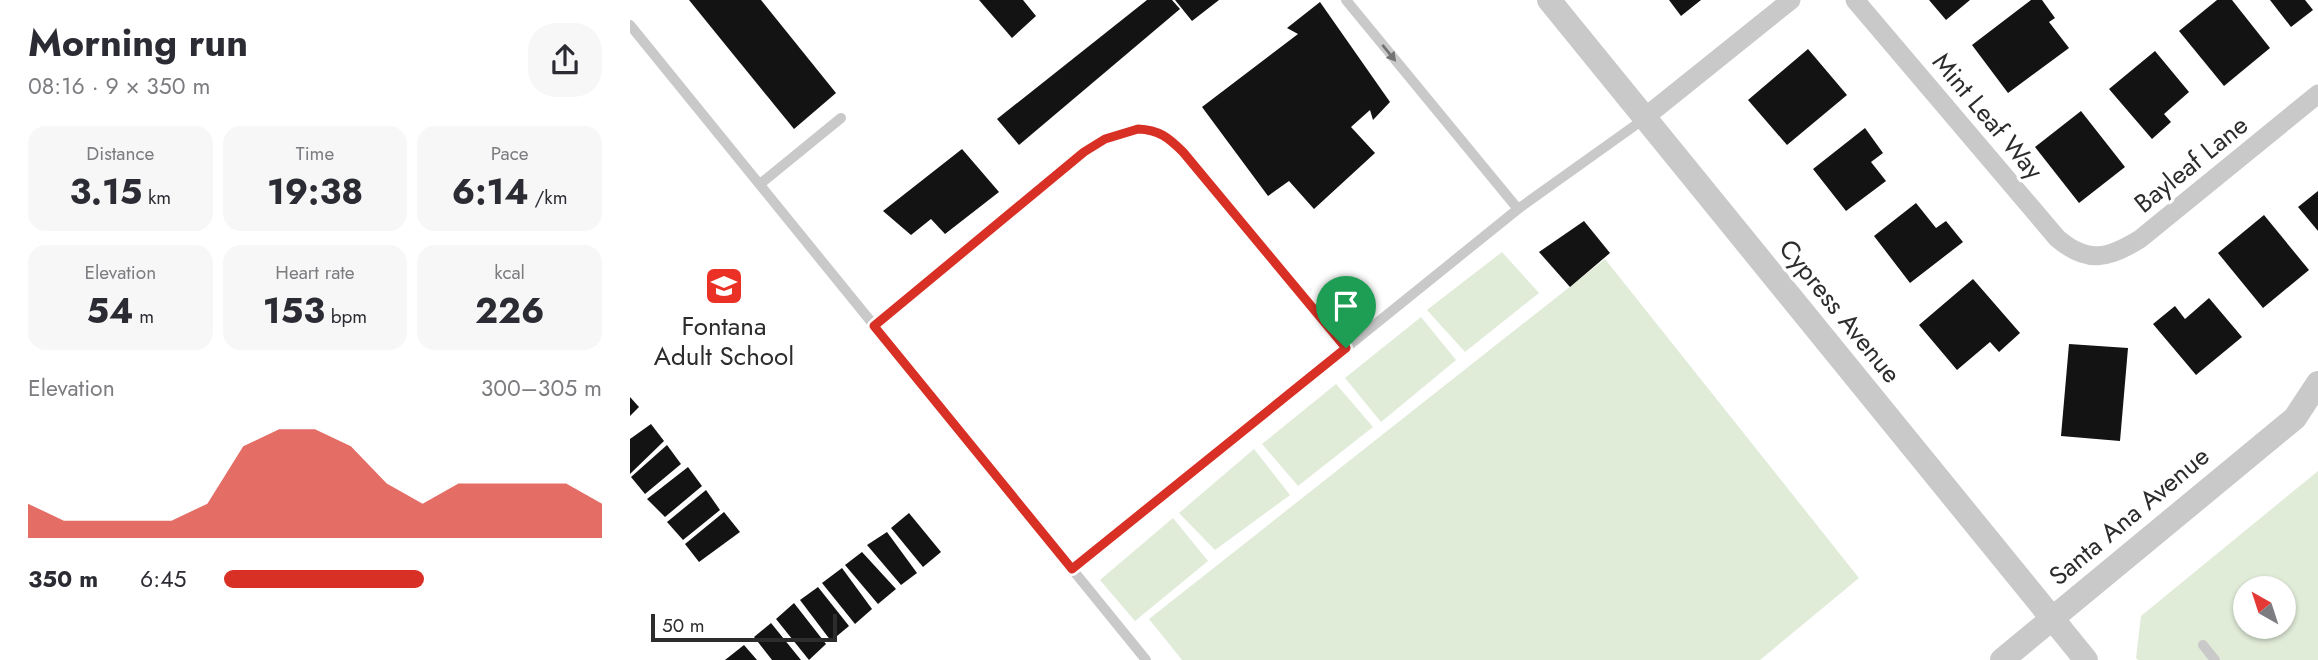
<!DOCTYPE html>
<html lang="en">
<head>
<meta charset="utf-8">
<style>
	:root { --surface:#fff; --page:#f7f7f7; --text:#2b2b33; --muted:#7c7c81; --accent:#d93025 }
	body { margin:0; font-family:Jost,sans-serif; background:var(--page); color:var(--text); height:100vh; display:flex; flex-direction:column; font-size:26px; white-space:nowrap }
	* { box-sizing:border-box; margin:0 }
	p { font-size:23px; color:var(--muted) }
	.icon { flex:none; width:38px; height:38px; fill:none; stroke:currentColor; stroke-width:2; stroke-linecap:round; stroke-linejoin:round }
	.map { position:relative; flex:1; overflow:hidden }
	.details { display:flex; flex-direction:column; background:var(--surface); width:630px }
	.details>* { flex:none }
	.needle { width:46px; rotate:321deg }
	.fabs { position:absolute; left:1603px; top:576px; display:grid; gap:14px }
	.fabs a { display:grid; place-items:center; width:63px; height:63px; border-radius:50%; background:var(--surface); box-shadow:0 2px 5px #0004; font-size:35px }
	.scale { position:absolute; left:21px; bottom:18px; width:186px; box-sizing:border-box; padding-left:7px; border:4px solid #2c2c2c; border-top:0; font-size:19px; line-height:24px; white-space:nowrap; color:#2c2c2c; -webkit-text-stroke:5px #fff; paint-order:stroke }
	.pin { position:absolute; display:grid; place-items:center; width:60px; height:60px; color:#fff; margin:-72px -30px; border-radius:50% 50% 50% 0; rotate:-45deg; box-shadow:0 0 7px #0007 }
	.pin .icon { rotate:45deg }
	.round { display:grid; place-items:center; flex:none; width:74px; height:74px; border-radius:28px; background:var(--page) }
	.overview { display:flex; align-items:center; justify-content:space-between; height:119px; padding:0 28px }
	h1 { font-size:38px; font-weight:700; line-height:52px }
	.stats { display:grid; grid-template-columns:repeat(3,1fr); gap:10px; height:119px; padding:7px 28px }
	.stats div { display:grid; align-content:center; border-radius:18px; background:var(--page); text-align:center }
	.stats b { font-size:35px; font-weight:700 }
	.stats small { font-size:19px; font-weight:400 }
	.stats p { font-size:19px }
	.chart { height:196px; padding:14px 28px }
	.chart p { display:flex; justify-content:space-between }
	.chart svg { width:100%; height:126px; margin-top:7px; fill:var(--accent); opacity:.7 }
	ul { padding:0 28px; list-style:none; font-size:23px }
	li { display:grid; grid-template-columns:112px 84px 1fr; align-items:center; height:52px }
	li i { height:18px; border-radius:9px; background:var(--accent) }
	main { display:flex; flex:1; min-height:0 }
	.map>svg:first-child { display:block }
</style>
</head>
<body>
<main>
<section class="details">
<div class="overview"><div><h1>Morning run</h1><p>08:16 · 9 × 350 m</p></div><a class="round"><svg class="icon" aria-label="share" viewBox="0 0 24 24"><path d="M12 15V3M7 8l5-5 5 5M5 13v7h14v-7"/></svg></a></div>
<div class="stats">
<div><p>Distance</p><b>3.15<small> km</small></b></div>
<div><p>Time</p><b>19:38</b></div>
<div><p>Pace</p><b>6:14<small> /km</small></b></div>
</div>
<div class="stats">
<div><p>Elevation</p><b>54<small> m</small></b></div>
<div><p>Heart rate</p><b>153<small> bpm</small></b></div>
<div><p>kcal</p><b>226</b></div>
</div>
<div class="chart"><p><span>Elevation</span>300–305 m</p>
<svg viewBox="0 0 160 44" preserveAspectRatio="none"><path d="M0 44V32L10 38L20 38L30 38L40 38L50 32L60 12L70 6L80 6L90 12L100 25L110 32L120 25L130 25L140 25L150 25L160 32V44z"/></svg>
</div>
<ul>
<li><b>350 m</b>6:45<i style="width:53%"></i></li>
</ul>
</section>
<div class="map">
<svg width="1688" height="660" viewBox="0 0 1688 660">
	<rect width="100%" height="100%" fill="#fff"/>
	<g fill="#e0ebd8" fill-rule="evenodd">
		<polygon points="872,252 909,293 835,352 797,310"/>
		<polygon points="975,259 1229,578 1130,660 552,660 519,619"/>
		<polygon points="791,317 826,360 751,422 715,378"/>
		<polygon points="706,384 743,427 668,486 632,444"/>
		<polygon points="624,449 660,495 585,550 549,513"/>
		<path d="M1688,471V660H1508L1506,658L1511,616ZM1615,588H1654V626H1615Z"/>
		<polygon points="543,518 578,561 505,621 470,580"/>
	</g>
	<g fill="#131313">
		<polygon points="59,0 131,0 206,93 164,129"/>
		<polygon points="349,0 393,0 406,16 382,38"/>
		<polygon points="517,0 542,0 550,9 389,145 367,119"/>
		<polygon points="545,0 589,0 562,21"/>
		<polygon points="1039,0 1071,0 1051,16"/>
		<polygon points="1299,0 1340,0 1316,20"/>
		<polygon points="1401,0 1412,0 1425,18 1419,22 1439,48 1378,93 1342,45"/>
		<polygon points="1587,0 1602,0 1640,48 1594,86 1549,31"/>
		<polygon points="1640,0 1675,0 1683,10 1661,27"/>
		<polygon points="690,2 760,102 743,120 740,110 721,127 745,153 684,209 659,181 638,196 572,107 668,34 657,28"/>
		<polygon points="1178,49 1217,95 1157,145 1118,100"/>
		<polygon points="1525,51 1559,92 1534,114 1541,122 1522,139 1479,89"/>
		<polygon points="1451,111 1495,167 1449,203 1405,147"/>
		<polygon points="1235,128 1253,153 1241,162 1256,181 1216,211 1183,169"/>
		<polygon points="332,149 369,192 315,234 301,219 281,235 253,211"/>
		<polygon points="1688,191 1688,231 1668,207"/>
		<polygon points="1286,203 1306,228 1316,221 1333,242 1280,283 1244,236"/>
		<polygon points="1634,215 1679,270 1633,308 1588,253"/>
		<polygon points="954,221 980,253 940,287 909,252"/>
		<polygon points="1343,279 1390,333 1369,352 1360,342 1327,370 1289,325"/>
		<polygon points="1579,298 1612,337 1566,375 1523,324 1545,306 1555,319"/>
		<polygon points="1439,344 1498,348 1490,441 1431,436"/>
		<polygon points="0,397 9,407 0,416"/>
		<polygon points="21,424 34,441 0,474 0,439"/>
		<polygon points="37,445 51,464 15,494 1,477"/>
		<polygon points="58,467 72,486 35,517 17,499"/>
		<polygon points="76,490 90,510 53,540 37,522"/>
		<polygon points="94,512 110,532 69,562 55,544"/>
		<polygon points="279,513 311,552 293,567 261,528"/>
		<polygon points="257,532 287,573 271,585 237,545"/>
		<polygon points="232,552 266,589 248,604 215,565"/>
		<polygon points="212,568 242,609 225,624 192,583"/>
		<polygon points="188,587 219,626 201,641 170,600"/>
		<polygon points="164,603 196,644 179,660 146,619"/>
		<polygon points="141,623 171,660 142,660 124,637"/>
		<polygon points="114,645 127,660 95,660"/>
	</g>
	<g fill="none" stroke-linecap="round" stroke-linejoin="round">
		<g stroke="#c9c9c9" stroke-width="10">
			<polyline points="716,0 888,209"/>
			<polyline points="0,25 516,660"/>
			<polyline points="130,184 211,118"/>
			<path d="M244,326L460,148C482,134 513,120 537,136C543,140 548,147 553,152L716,348"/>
			<polyline points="442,569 888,209 1014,119"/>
			<polyline points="1573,645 1585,660"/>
		</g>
		<g stroke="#c9c9c9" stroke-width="19">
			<path d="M1225,0L1427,238C1457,264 1478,259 1510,239L1688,94"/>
			<polyline points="1014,118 1161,0"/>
		</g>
		<g stroke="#c9c9c9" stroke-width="24">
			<polyline points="919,0 1456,660"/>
			<polyline points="1372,660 1665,418 1688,383"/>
		</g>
	</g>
	<defs><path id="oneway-solid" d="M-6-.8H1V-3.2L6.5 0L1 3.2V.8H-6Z" transform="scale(1.75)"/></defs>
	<use fill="#737373" href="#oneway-solid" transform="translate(759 53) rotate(51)"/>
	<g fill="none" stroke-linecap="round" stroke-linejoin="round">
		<defs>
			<path id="route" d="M508,129C529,130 538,137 553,152L716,348L442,569L244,326L454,152L475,139Z"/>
		</defs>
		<use href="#route" stroke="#fff" stroke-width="14"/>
		<use href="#route" stroke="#d93025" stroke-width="9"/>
	</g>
	<defs>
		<symbol id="school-square" viewBox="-11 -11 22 22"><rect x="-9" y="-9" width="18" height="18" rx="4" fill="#eb3125" stroke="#fff"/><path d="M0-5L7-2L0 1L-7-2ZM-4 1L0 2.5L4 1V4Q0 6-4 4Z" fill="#fff"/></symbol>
	</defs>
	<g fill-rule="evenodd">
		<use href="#school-square" x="72" y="264" width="44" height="44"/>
	</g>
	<g text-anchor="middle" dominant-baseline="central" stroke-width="7" stroke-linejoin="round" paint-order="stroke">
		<g font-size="26" fill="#2c2c2c" stroke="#fff">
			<text transform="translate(1358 116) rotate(50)">Mint Leaf Way</text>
			<text transform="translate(1561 164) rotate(-39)">Bayleaf Lane</text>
			<text transform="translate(1210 311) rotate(51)">Cypress Avenue</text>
			<text transform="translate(1499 516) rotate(-40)">Santa Ana Avenue</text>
		</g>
		<g font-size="26" fill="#2c2c2c" stroke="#fff">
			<text x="94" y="326">Fontana<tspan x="94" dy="30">Adult School</tspan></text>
		</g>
	</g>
</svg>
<div class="fabs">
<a><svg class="needle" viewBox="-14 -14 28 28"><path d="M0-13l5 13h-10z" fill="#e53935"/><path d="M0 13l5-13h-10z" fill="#7c7c81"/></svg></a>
</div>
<div class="scale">50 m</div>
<div class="pin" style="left:716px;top:348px;background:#1e9e55"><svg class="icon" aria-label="arrive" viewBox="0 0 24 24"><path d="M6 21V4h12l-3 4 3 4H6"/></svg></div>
</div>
</main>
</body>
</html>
